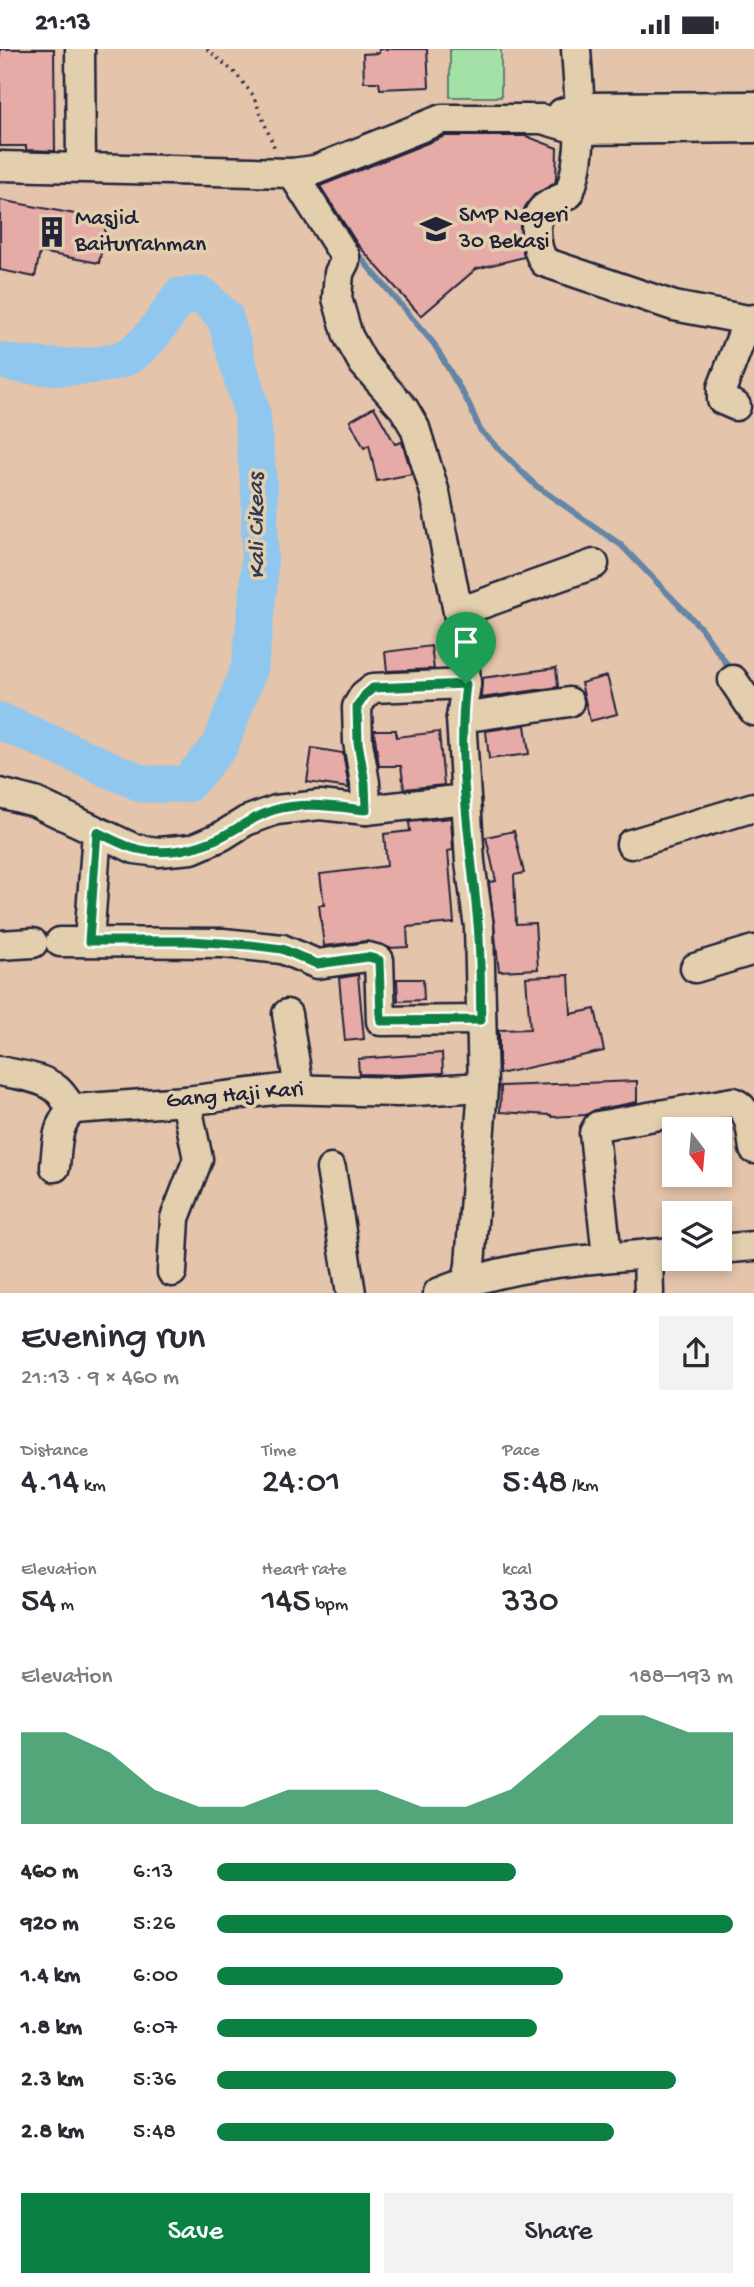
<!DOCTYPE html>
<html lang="en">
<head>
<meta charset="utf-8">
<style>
	:root { --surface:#fff; --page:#f2f2f3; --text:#2b2b33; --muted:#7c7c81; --accent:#0b8043 }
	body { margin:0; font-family:"Gochi Hand",sans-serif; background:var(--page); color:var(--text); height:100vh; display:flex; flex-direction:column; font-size:26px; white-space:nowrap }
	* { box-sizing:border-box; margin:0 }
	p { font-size:23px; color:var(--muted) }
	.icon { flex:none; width:38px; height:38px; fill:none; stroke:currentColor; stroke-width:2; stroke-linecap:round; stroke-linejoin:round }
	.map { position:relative; height:1244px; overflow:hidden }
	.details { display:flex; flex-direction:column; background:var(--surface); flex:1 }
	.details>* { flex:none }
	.needle { width:46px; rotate:164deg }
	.buttons { position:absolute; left:662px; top:1068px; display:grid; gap:14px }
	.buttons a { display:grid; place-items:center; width:70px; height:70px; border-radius:0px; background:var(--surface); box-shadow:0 4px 10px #0003; font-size:35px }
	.pin { position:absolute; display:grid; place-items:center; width:60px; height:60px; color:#fff; margin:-72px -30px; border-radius:50% 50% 50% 0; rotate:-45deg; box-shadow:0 0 7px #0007 }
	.pin .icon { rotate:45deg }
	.round { display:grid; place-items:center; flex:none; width:74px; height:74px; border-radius:0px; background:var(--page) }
	.head { display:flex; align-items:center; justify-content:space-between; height:119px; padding:0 21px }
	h1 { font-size:38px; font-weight:600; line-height:52px }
	.metrics { display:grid; grid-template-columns:repeat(3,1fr); gap:10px; height:119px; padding:7px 21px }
	.metrics div { display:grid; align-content:center }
	.metrics b { font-size:35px; font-weight:600 }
	.metrics small { font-size:19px; font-weight:400 }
	.metrics p { font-size:19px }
	.chart { height:196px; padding:14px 21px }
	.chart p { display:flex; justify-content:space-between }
	.chart svg { width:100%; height:126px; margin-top:7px; fill:var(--accent); opacity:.7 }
	.button { display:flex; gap:14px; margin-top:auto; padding:14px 21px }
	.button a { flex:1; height:80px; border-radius:0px; background:var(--accent); color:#fff; font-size:28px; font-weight:600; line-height:80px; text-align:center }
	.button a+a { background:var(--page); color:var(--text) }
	ul { padding:0 21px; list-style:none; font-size:23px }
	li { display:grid; grid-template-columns:112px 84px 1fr; align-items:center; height:52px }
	li i { height:18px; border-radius:9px; background:var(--accent) }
	.status { display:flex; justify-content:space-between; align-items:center; height:49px; padding:0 35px; background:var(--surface); direction:ltr }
	.status svg { height:19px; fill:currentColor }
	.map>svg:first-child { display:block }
</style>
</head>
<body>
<div class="status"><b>21:13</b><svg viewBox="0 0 49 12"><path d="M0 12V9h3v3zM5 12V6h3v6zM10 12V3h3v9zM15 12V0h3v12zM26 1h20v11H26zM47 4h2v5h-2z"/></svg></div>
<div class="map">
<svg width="754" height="1244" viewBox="0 0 754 1244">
	<rect width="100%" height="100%" fill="#e4c4ab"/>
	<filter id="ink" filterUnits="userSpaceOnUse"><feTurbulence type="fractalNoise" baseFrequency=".0143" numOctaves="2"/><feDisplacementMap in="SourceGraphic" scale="14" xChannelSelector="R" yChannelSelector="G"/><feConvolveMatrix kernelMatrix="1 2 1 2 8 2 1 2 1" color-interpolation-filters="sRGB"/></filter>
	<g filter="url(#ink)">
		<rect fill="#a4e1a7" stroke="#638271" stroke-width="2" x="450" y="0" width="51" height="48"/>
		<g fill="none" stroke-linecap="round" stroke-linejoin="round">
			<polyline stroke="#6485a6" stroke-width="6" points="355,202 434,295 469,355 480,381 535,436 621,496 700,578 734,625"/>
			<path stroke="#90c7ee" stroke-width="37" d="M0,312C30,319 107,323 132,305C153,290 166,267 180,247L202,246L225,268L252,364L260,448L259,535L250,617L220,697L187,735H143L0,672"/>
		</g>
		<g fill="#e6aba6" stroke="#22223b" stroke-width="2">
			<polygon points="0,0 54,0 55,102 26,101 26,97 0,97"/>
			<polygon points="379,0 427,0 429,38 380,40 379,33 364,33 363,5 379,4"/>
			<polygon points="445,87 526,87 557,99 556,130 555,134 534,146 525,158 520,177 524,208 476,220 421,267 358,196 320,137"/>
			<polygon points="0,151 107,171 99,214 40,203 35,228 0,221"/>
			<polygon points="374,358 395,395 402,393 412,425 377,432 369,396 364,399 350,372"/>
			<polygon points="431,597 434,620 387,622 385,603"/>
			<polygon points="556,619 558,638 481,649 482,629"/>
			<polygon points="607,627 617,665 590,672 581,634"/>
			<polygon points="525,676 529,705 489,710 486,682"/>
			<polygon points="374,681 396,681 396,688 439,683 444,736 404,740 401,717 379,717"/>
			<polygon points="312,699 343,704 349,739 307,733"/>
			<polygon points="451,769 453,801 448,802 454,874 407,878 408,898 389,899 366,892 324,897 319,856 324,856 320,825 387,817 384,785 410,782 409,773"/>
			<polygon points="514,782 524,824 514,826 516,875 535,874 538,920 499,922 489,833 496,832 486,788"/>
			<polygon points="358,926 364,990 345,992 339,929"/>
			<polygon points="569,926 571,965 595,960 604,1002 499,1025 499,981 530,980 526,928"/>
			<polygon points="397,930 423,930 424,951 398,952"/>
			<polygon points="442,1004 443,1024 398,1026 359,1025 358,1010"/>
			<polygon points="637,1032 637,1053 595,1061 586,1066 552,1068 551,1066 500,1063 501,1037"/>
		</g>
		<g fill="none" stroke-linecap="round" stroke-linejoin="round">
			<defs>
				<g id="minor">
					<polyline points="80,0 81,118"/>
					<path d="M576,0C579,48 586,99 569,145C561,150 551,153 544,159C531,170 536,200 544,213L674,257L748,271L754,270"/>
					<polyline points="562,64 580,58 754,57"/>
					<polyline points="0,117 292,124 315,121 442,70 542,70 580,81 754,79"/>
					<polyline points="292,124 345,207 345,212 339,224 337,249 348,287 363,314 404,360 415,379 435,444 463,589 466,635 461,669 470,813 479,878 483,1038 470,1216 465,1244"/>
					<polyline points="736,357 722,351 722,339 748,271"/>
					<polyline points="459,563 594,515"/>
					<polyline points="733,631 754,662"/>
					<polyline points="461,669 569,653"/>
					<polyline points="0,744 35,753 135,800 158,803 192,800 222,787 246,772 276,761 320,756 366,761 466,750"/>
					<polyline points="366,761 365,734 358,693 357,658 364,646 373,639 466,635"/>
					<polyline points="631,795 754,758"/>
					<polyline points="89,892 97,783"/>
					<polyline points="60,893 223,894 282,900 317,915 368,908 379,911 381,972 481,971"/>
					<polyline points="0,896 33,894"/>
					<polyline points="695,919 754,901"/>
					<polyline points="287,965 299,1040"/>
					<path d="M0,1022C17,1026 41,1028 55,1039C63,1044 65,1053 74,1060L186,1052L282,1040L398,1043L483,1038"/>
					<path d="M55,1118C57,1097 56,1073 74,1060"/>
					<polyline points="331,1120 351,1244"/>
					<polyline points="719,1200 754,1197"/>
					<polyline points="648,1205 649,1244"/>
					<path d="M607,1208L594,1084L598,1077L733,1053C751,1060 751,1083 754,1100"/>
					<polyline points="172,1223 175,1169 198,1110 186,1052"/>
					<path d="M438,1244C511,1213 595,1210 674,1203"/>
				</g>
			</defs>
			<use href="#minor" stroke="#22223b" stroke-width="33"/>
			<polyline stroke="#22223b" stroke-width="3.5" stroke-dasharray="2 5" stroke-linecap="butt" points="207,0 235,24 253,46 275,100"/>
			<use href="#minor" stroke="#e3cfad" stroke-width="28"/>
		</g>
	</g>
	<g fill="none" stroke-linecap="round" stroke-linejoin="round" filter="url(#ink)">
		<defs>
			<path id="route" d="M466,635C456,713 471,797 478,875C481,907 480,940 481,971L381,972L379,911L368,908L317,915L282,900L250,896L190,892H89L97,783C110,789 123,797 137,800C165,807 196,800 221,788C239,779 254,767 274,761C304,752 336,758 366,761L365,734L358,693L357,658L365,646L373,639Z"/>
		</defs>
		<use href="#route" stroke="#fff" stroke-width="14"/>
		<use href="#route" stroke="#0b8043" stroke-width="9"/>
	</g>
	<defs>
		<symbol id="school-bare" viewBox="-9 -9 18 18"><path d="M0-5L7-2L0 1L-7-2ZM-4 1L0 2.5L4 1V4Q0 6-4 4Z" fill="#22223b" stroke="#e3cfad" stroke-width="2.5" paint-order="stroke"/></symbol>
		<symbol id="building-bare" viewBox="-9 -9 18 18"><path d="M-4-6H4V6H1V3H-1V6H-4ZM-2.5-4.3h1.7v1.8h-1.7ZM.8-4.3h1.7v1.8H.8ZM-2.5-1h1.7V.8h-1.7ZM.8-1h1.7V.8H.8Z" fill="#22223b" stroke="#e3cfad" stroke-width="2.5" paint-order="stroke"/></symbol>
	</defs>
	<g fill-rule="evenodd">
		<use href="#school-bare" x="414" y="158" width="44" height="44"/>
		<use href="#building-bare" x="30" y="161" width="44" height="44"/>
	</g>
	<g text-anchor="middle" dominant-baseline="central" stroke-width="7" stroke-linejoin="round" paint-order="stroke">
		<g font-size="23" fill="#22223b" stroke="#e3cfad" text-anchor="start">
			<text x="459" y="167">SMP Negeri<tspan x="459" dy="26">30 Bekasi</tspan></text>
			<text x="75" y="170">Masjid<tspan x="75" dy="26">Baiturrahman</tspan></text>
		</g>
		<g font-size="23" fill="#22223b" stroke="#e3cfad">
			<text transform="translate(235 1047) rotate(-5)">Gang Haji Kari</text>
		</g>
		<g font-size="24" font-style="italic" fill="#323b56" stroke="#e3cfad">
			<text transform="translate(258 477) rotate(-91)">Kali Cikeas</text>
		</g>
	</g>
</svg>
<div class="buttons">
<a><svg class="needle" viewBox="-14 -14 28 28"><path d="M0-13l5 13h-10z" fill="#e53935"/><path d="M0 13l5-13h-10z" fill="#7c7c81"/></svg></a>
<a><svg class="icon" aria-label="layers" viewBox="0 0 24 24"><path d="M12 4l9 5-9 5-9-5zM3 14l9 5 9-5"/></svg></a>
</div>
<div class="pin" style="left:466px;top:635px;background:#1e9e55"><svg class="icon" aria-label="arrive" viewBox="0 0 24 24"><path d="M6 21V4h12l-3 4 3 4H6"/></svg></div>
</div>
<section class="details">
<div class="head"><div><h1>Evening run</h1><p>21:13 · 9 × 460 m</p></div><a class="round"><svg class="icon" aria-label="share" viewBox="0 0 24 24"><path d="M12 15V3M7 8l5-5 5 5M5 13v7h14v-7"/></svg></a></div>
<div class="metrics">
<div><p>Distance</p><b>4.14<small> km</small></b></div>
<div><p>Time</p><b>24:01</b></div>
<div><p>Pace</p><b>5:48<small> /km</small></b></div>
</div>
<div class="metrics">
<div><p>Elevation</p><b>54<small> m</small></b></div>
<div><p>Heart rate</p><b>145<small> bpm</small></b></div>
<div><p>kcal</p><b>330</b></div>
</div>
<div class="chart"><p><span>Elevation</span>188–193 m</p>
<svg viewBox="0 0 160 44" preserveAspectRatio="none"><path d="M0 44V12L10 12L20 19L30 32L40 38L50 38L60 32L70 32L80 32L90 38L100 38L110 32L120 19L130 6L140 6L150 12L160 12V44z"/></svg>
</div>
<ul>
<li><b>460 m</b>6:13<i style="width:58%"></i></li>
<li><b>920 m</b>5:26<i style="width:100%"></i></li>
<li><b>1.4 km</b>6:00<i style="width:67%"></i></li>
<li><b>1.8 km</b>6:07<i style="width:62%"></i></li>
<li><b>2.3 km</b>5:36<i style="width:89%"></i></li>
<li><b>2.8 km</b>5:48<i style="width:77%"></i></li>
</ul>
<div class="button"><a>Save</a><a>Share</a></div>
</section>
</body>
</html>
